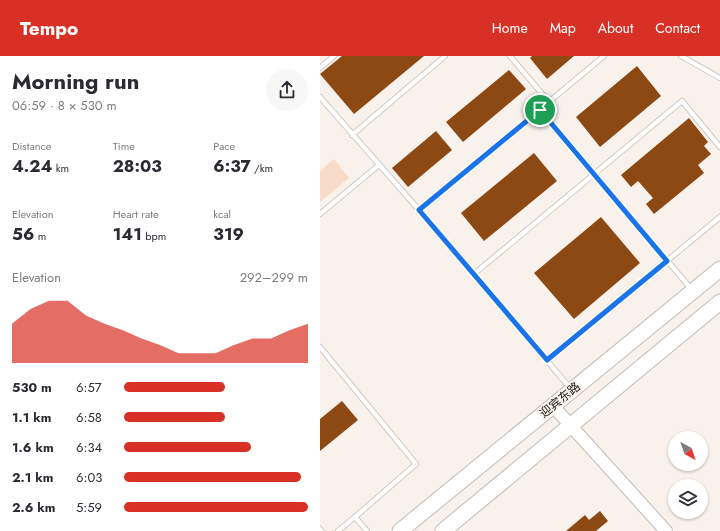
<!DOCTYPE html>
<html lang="en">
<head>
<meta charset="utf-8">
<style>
	:root { --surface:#fff; --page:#f7f7f7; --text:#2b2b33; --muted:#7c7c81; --accent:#d93025 }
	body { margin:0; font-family:Jost,"Noto Sans SC",sans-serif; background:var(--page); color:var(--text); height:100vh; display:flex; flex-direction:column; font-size:15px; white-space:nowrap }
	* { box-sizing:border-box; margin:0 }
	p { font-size:13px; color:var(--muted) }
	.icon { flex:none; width:22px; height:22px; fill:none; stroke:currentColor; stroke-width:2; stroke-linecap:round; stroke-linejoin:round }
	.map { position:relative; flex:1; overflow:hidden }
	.sheet { display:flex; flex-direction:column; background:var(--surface); width:320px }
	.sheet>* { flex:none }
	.needle { width:26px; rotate:140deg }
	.fabs { position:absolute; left:348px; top:375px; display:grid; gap:8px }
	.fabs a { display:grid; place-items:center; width:40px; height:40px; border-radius:50%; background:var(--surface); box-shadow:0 1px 3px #0004; font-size:20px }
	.pin { position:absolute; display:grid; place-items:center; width:34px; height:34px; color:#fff; margin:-17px; border:2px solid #fff; border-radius:50%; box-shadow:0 1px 4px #0007 }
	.round { display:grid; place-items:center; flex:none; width:42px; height:42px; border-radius:21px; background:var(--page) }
	.summary { display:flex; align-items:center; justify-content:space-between; height:68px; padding:0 12px }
	h1 { font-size:22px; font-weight:700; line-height:30px }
	.stats { display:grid; grid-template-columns:repeat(3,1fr); gap:6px; height:68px; padding:4px 12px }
	.stats div { display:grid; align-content:center }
	.stats b { font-size:17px; font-weight:700 }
	.stats small { font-size:11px; font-weight:400 }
	.stats p { font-size:11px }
	.chart { height:112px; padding:8px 12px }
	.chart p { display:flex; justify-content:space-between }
	.chart svg { width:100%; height:72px; margin-top:4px; fill:var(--accent); opacity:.7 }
	ul { padding:0 12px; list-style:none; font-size:13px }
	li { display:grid; grid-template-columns:64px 48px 1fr; align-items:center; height:30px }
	li i { height:10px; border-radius:5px; background:var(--accent) }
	header { display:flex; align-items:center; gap:24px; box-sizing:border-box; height:56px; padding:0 20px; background:var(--accent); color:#fff }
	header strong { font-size:19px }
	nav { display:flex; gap:22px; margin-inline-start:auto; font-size:14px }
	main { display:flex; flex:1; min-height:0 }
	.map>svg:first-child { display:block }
</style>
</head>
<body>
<header>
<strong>Tempo</strong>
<nav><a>Home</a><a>Map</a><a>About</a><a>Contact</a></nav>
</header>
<main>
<section class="sheet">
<div class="summary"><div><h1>Morning run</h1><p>06:59 · 8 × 530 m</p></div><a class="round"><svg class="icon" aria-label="share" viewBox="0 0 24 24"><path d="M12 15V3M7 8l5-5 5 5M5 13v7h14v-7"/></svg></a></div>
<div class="stats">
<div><p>Distance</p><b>4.24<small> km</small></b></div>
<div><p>Time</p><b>28:03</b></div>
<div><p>Pace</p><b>6:37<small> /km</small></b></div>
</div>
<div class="stats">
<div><p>Elevation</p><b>56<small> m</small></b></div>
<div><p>Heart rate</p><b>141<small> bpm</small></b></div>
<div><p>kcal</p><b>319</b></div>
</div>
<div class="chart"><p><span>Elevation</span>292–299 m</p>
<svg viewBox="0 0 160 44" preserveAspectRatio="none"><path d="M0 44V20L10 11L20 6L30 6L40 15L50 20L60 24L70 29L80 33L90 38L100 38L110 38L120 33L130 29L140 29L150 24L160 20V44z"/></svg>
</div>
<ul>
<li><b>530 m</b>6:57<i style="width:55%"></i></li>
<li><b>1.1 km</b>6:58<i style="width:55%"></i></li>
<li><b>1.6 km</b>6:34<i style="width:69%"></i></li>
<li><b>2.1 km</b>6:03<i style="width:96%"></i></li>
<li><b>2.6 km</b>5:59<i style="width:100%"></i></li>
</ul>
</section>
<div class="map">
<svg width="400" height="475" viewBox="0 0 400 475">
	<rect width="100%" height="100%" fill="#f9f1ec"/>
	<polygon fill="#f9dbc9" points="14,103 29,122 0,146 0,115"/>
	<g fill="#8d4913">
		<polygon points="22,0 104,0 34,58 0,18"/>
		<polygon points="212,0 254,0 227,23 210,2"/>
		<polygon points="317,10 341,40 280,91 256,61"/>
		<polygon points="189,14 206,33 143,86 126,66"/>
		<polygon points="369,62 388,86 384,90 391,98 378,109 384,117 334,158 326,148 333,142 318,125 311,131 301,119"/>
		<polygon points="116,75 132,94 88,131 72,112"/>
		<polygon points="214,97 237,125 164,185 141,157"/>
		<polygon points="281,161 320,207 254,263 214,217"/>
		<polygon points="22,345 38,364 0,395 0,363"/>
		<polygon points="280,455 288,465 276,475 246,475 265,459 269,464"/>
	</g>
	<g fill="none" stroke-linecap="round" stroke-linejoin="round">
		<defs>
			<g id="service">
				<polyline points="190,0 229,46"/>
				<polyline points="361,0 400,22"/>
				<polyline points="0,12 14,0"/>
				<polyline points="0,41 99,154"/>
				<polyline points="220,53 372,234"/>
				<polyline points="32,79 125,0"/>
				<polyline points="0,158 59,109"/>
				<polyline points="154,218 362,45 400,91"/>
				<polyline points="0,291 96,408 35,461"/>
				<polyline points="227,304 400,161"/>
				<polyline points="251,333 99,154 284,0"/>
				<polyline points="0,473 2,475"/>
				<polyline points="18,475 35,461 47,475"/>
			</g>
			<polyline id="tertiary" points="233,350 346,475"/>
			<g id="trunk">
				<polyline points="80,475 400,213"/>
				<polyline points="123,475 400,246"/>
			</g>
		</defs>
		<use href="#service" stroke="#c2bbb7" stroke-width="6"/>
		<use href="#tertiary" stroke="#c2bbb7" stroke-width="14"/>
		<use href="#trunk" stroke="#c2bbb7" stroke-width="17"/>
		<use href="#service" stroke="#fff" stroke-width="4.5"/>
		<use href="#tertiary" stroke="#fff" stroke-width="12"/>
		<use href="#trunk" stroke="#fff" stroke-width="15"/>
	</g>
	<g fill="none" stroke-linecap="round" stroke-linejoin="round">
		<defs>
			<polygon id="route" points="220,54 347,205 227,304 99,154"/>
		</defs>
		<use href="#route" stroke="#fff" stroke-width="8"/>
		<use href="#route" stroke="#1a73e8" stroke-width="5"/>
	</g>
	<g text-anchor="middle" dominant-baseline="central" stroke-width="4" stroke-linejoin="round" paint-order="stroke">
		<g font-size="12" fill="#1b1817" stroke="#f9f1ec">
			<text transform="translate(240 344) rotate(-39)">迎宾东路</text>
		</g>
	</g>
</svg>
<div class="fabs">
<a><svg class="needle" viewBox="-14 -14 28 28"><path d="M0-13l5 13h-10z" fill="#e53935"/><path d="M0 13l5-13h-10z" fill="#7c7c81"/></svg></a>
<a><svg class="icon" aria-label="layers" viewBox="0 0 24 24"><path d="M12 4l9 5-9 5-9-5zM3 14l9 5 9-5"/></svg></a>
</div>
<div class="pin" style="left:220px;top:54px;background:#1e9e55"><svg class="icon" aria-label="arrive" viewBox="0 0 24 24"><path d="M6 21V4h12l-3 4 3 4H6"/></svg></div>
</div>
</main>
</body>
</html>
